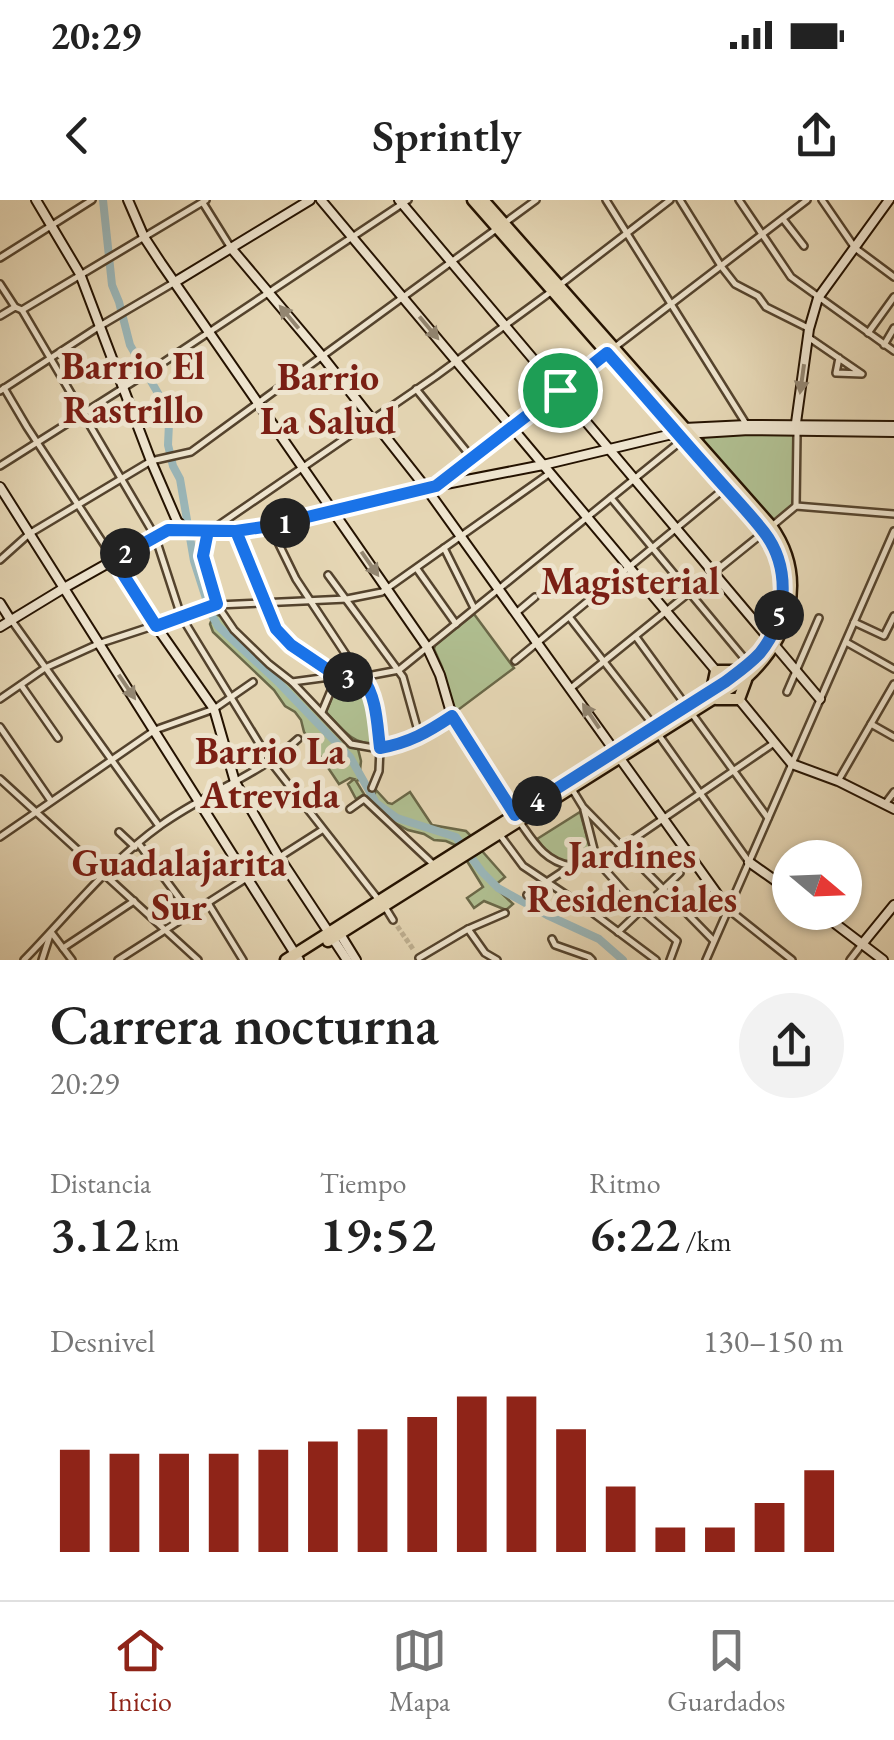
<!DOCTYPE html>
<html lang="es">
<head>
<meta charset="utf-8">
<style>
	:root { --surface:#fff; --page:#f2f2f2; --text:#222; --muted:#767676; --line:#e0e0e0; --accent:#8f2418 }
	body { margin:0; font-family:"EB Garamond",serif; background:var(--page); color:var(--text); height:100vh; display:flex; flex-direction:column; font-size:38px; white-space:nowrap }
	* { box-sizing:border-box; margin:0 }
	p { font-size:32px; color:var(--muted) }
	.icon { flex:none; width:55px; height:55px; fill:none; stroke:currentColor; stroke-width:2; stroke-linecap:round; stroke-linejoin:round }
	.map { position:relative; height:760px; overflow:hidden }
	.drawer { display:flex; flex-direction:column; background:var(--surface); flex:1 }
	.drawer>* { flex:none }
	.needle { width:65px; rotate:109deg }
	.buttons { position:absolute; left:772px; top:640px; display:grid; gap:20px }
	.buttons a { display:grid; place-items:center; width:90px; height:90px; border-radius:50%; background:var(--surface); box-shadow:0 2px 8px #0004; font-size:50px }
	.pin { position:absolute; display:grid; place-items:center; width:85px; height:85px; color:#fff; margin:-42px; border:5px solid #fff; border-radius:50%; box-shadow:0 2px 10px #0007 }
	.km { position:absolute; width:50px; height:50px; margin:-25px; border-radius:50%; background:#222; color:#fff; font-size:28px; line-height:50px; text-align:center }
	.round { display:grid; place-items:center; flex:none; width:105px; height:105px; border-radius:52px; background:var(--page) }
	.overview { display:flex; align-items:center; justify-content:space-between; height:170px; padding:0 50px }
	h1 { font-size:55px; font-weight:600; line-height:75px }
	.stats { display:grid; grid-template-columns:repeat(3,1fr); gap:15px; height:170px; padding:10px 50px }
	.stats div { display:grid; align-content:center }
	.stats b { font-size:50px; font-weight:600 }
	.stats small { font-size:28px; font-weight:400 }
	.stats p { font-size:28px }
	.chart { height:280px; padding:20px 50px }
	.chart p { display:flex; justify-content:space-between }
	.chart svg { width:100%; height:180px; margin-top:10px; stroke:var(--accent); stroke-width:6 }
	.status { display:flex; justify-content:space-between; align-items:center; height:70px; padding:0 50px; background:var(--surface); direction:ltr }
	.status svg { height:28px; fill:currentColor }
	header { display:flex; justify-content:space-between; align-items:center; height:130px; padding:0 50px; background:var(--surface); font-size:45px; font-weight:600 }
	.menu { display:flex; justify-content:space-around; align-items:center; height:140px; border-top:2px solid var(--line); background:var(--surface); font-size:28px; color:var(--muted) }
	.menu a { display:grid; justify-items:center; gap:5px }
	.menu .current { color:var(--accent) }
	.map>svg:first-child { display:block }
</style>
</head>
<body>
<div class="status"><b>20:29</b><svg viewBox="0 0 49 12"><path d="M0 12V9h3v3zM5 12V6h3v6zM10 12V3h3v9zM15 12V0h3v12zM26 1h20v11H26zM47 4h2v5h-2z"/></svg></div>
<header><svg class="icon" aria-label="back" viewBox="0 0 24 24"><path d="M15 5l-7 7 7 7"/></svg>Sprintly<svg class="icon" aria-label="share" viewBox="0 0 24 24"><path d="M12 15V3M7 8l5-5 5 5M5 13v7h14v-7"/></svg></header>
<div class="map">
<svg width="894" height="760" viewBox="0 0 894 760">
	<rect width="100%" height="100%" fill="#e5d6b4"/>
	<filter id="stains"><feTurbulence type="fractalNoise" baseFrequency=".002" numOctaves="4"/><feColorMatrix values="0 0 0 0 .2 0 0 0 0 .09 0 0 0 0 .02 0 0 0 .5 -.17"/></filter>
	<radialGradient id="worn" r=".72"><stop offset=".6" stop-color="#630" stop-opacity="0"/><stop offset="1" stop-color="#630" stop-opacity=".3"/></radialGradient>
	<g fill="#b0bf91" stroke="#6a6848" stroke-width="2.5">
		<polygon points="799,233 798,301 772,323 702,245 705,235"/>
		<path d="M214,414L221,416C239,443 264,463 289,484C311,503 330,526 351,547L358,549L361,561L359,580L356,581L364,594L356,599L348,584L354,579L350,578L339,584L304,532L301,520L295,512L285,506L274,490L213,432L210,424Z"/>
		<polygon points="474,414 514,468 454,513 442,467 434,449 435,445"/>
		<path d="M339,480H361C372,501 374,520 376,543C353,546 341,528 326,512Z"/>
		<polygon points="376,590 388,603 392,604 410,592 432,625 466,631 471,636 455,645 446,641 434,640 424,634 408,630 395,623 372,602"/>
		<polygon points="580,612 592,655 590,658 560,662 549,655 537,639"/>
		<polygon points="482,651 505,677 494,686 513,704 506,710 484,701 474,708 467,698 483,687 467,661"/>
	</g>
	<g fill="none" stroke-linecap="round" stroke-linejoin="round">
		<polyline stroke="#9ab6b8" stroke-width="8" points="103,0 112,85 119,102 130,145 166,207 169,223 168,245 173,266 180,279 194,361 211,414 218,426 277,481 350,557 376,603 397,618 456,637 482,672 498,688 547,715 599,739 623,760"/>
		<polyline stroke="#beaf90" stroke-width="5" stroke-dasharray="5 2.5" stroke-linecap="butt" points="393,720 413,749"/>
		<defs>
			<g id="street">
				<polyline points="606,0 748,227"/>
				<polyline points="680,0 721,66 735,84 758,96 766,107 808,128"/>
				<polyline points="739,0 791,77 894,151"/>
				<polyline points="822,0 855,48 894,77"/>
				<polyline points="203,3 231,48"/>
				<polyline points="783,19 804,46"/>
				<polyline points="0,58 92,0"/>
				<polyline points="0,84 15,107"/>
				<polyline points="561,84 670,0"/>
				<polyline points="22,110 155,336 181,416 270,561 378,699"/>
				<polyline points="0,116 15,107 22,110 206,0"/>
				<polyline points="868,133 894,97"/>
				<polyline points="808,137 862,174 836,173 839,158"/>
				<polyline points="884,145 894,128"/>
				<polyline points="615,147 807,0"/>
				<polyline points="4,188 27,227 113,358"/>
				<polyline points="416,189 472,258"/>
				<polyline points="0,191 100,126 175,82"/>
				<polyline points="0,266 158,166 408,0"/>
				<polyline points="437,285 606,154"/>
				<polyline points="611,298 749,464"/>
				<polyline points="796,306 797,234"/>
				<polyline points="270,326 296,379 372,494 380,548 379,571 372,588"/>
				<polyline points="772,326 796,306 894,314"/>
				<polyline points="213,329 436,176 552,91"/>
				<polyline points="207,331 203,356 217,405 234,430 269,464 292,482 351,544 374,548 400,545 420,538 452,516"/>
				<polyline points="236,331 276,429 291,445 337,476 322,512"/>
				<polyline points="444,348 474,408"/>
				<polyline points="0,360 29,334 151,261 191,252 536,0"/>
				<polyline points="417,369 456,424"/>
				<polyline points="328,375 403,477 420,538"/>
				<polyline points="516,413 535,397"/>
				<polyline points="570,418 654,526"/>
				<polyline points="12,421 159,626"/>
				<polyline points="854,422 884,436 894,416"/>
				<polyline points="636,437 768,618"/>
				<polyline points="846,442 894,469"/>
				<polyline points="515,461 725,288"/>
				<polyline points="292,482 337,476 362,477 399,470 681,241"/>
				<polyline points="21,485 58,538"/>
				<polyline points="571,488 763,333"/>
				<polyline points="787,492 819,418"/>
				<polyline points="0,499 45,468 98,444 217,405 347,399 382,392 550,273"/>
				<polyline points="871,524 894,537"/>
				<polyline points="0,527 51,601"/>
				<polyline points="658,534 749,662"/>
				<polyline points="0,579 198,760"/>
				<polyline points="838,581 894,484"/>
				<polyline points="572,589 583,607 713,740"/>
				<polyline points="885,604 894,592"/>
				<polyline points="350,609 364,599 434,665"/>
				<polyline points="584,610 597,661 641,710 677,741 670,760"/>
				<path d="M519,621C534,642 544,661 571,666"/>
				<polyline points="119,632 135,647"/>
				<polyline points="500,635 523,666 589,710 656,760"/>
				<polyline points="0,637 155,530 214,509 253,482"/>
				<polyline points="139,644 191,714"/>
				<polyline points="527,695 571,666 597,661 610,655 774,543"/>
				<polyline points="208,703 243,760"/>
				<polyline points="385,707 393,720"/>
				<polyline points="728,709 792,760"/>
				<polyline points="468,729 485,753 497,760"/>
				<polyline points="51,732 72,760"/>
				<polyline points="618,732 680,673"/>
				<polyline points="552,739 555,745 589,757 592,760"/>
				<polyline points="63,748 134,701"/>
				<polyline points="419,758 468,729 505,713"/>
				<path d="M24,760C68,715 109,662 161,625C205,593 258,576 298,539"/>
				<polyline points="42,760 50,735"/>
				<polyline points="118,760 322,630"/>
				<polyline points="706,760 894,331"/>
				<polyline points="850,760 863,743"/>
			</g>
			<g id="secondary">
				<polyline points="36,0 80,74 151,261 177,321 185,329"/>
				<polyline points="128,0 144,37 161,63 427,447 440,475 452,516 517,618"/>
				<polyline points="321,0 717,472"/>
				<polyline points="399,0 820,499"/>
				<polyline points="231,48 322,156 426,288 728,709"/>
				<polyline points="175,82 310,0"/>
				<polyline points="684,228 747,225 894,226"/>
				<polyline points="795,230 809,129 818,98 889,0"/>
				<polyline points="0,287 299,760"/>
				<polyline points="114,359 156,426 214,509 235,582 279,657 347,760"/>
				<polyline points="0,403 10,419"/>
				<polyline points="0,427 64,388 167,330 236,331 270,326 436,286 543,265 668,235 749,230 894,232"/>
				<polyline points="738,498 792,564 838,581 894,609"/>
				<polyline points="749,662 790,691"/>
				<polyline points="820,712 883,760"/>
				<polyline points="334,733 340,734 356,760"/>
				<polyline points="863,743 894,705"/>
			</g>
			<g id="primary">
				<polyline points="712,490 716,471 738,471"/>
				<polyline points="716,499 739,499 746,480"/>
				<path d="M328,741L746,478C790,438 808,378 771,326L483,0"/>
				<path d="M286,760L725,482C737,472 752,464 762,451C790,415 788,369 764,332L473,0"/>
			</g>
		</defs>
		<use href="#street" stroke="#54432d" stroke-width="10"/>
		<use href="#secondary" stroke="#241200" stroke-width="12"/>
		<use href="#primary" stroke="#241200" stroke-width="15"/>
		<use href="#street" stroke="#eee4ce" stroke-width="5"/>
		<use href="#secondary" stroke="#eee4ce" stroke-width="8"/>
		<use href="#primary" stroke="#e5d6b4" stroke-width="10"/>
	</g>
	<defs><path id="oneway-solid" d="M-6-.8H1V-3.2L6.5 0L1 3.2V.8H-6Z" transform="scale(2.5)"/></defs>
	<g fill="#938671">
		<use href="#oneway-solid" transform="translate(289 117) rotate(-130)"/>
		<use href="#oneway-solid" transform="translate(429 128) rotate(50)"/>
		<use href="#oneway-solid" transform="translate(802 179) rotate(98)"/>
		<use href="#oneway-solid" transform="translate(370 364) rotate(55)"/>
		<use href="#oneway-solid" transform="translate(127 487) rotate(56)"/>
		<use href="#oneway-solid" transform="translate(591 516) rotate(-124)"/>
	</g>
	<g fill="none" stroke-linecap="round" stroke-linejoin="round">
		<defs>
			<path id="route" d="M560,190L436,286L270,326L236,331H208L203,356L217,404L156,426L114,360L168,330L236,331L276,429L291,445L337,476L362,477C377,497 377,524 380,548C409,543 428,532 452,516L515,615L725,482C737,473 750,464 760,453C788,419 791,367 764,332C747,310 726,289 708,268C674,230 641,191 607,153L560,190"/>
		</defs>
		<use href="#route" stroke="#fff" stroke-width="20"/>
		<use href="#route" stroke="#1a73e8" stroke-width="12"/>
	</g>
	<g text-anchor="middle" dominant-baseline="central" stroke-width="10" stroke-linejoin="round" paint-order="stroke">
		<g font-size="38" font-weight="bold" fill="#7a1f14" stroke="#eee4ce">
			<text x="133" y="165">Barrio El<tspan x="133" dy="44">Rastrillo</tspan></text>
			<text x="328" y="176">Barrio<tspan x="328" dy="44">La Salud</tspan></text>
			<text x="630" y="380">Magisterial</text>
			<text x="270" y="550">Barrio La<tspan x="270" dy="44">Atrevida</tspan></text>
			<text x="632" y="654">Jardines<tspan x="632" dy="44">Residenciales</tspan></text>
			<text x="179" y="662">Guadalajarita<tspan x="179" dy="44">Sur</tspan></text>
		</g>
	</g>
	<rect width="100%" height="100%" filter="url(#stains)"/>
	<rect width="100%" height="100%" fill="url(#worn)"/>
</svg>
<div class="buttons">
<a><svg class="needle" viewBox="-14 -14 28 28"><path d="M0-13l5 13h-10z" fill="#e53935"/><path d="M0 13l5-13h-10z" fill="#767676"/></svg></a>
</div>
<div class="pin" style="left:560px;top:190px;background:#1e9e55"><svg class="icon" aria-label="arrive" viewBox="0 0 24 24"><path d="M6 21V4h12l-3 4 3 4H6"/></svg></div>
<b class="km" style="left:285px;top:323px">1</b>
<b class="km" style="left:125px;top:353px">2</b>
<b class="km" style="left:348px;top:477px">3</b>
<b class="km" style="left:537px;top:601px">4</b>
<b class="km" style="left:779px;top:415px">5</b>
</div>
<section class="drawer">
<div class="overview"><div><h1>Carrera nocturna</h1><p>20:29</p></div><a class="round"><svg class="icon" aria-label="share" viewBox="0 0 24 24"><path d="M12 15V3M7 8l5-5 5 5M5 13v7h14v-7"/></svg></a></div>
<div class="stats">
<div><p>Distancia</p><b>3.12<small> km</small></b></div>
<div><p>Tiempo</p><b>19:52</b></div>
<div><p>Ritmo</p><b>6:22<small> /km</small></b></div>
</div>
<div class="chart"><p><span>Desnivel</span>130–150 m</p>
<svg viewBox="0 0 160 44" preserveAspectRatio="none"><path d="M5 44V19M15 44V20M25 44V20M35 44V20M45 44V19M55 44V17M65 44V14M75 44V11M85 44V6M95 44V6M105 44V14M115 44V28M125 44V38M135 44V38M145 44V32M155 44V24"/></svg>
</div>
</section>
<nav class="menu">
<a class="current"><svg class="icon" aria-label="home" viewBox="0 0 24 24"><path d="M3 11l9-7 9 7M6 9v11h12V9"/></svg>Inicio</a>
<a><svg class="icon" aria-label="map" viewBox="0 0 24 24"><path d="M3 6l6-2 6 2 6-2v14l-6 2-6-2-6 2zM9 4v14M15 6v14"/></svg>Mapa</a>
<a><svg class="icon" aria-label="saved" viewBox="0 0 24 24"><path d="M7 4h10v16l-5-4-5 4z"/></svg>Guardados</a>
</nav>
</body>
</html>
